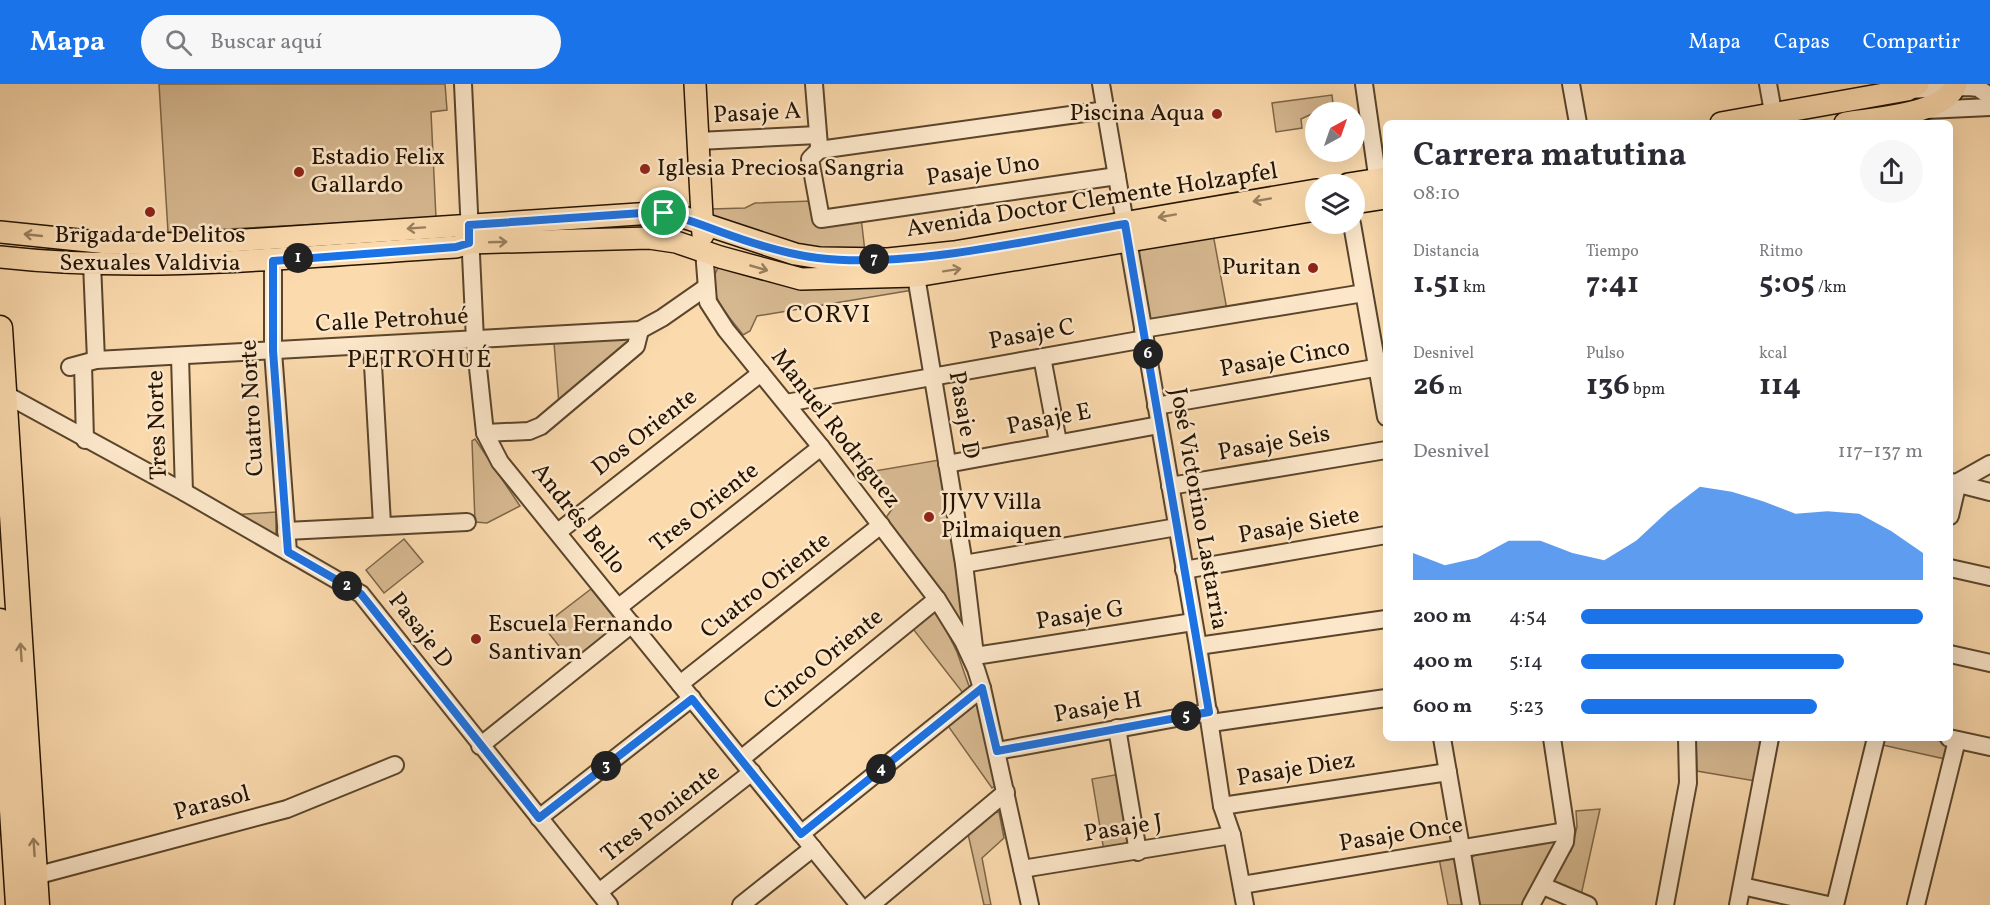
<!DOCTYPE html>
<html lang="es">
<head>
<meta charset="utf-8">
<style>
	:root { --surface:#fff; --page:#f7f7f7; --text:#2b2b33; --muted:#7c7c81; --accent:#1a73e8 }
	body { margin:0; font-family:Vollkorn,serif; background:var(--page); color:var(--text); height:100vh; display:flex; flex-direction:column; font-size:22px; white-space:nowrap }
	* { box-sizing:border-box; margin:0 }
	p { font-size:20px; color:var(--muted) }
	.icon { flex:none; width:33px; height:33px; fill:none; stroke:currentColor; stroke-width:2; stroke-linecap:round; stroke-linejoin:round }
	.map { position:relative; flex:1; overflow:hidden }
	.drawer { position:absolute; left:1383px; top:36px; width:570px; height:621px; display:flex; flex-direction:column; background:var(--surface); border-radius:9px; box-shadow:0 6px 24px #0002 }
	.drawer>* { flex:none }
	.needle { width:39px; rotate:40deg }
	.controls { position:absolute; left:1305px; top:18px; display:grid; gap:12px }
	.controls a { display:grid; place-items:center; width:60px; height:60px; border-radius:50%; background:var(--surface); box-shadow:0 6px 24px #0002; font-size:30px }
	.pin { position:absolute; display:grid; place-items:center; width:51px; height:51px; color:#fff; margin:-26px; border:3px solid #fff; border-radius:50%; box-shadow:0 2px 6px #0007 }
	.km { position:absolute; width:30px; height:30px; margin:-15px; border-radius:50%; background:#222; color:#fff; font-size:16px; line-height:30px; text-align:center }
	.round { display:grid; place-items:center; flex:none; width:63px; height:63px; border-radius:32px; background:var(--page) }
	.headline { display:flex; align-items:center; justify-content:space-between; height:102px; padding:0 30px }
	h1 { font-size:33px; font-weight:700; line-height:45px }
	.metrics { display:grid; grid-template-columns:repeat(3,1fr); gap:9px; height:102px; padding:6px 30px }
	.metrics div { display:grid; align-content:center }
	.metrics b { font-size:30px; font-weight:700 }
	.metrics small { font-size:16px; font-weight:400 }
	.metrics p { font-size:16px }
	.chart { height:168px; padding:12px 30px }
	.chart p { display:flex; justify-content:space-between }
	.chart svg { width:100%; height:108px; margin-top:6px; fill:var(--accent); opacity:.7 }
	ul { padding:0 30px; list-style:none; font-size:20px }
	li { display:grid; grid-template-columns:96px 72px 1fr; align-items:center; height:45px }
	li i { height:15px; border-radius:8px; background:var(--accent) }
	header { display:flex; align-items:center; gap:36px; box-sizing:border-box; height:84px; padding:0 30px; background:var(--accent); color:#fff }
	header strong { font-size:28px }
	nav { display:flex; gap:33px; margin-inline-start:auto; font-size:21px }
	.search { width:420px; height:54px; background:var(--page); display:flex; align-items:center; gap:15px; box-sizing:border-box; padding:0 21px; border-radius:33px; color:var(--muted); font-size:22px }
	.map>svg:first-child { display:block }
</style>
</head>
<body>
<header>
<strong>Mapa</strong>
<div class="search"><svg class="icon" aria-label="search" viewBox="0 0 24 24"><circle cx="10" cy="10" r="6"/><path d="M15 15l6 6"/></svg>Buscar aquí</div>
<nav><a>Mapa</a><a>Capas</a><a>Compartir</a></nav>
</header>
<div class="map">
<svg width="1990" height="821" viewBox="0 0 1990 821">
	<rect width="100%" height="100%" fill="#fbdaad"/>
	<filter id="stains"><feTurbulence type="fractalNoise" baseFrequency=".00333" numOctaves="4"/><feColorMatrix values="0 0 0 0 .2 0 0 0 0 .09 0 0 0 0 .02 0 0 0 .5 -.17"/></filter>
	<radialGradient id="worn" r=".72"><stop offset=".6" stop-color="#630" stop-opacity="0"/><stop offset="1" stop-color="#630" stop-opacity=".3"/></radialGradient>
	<g fill="#d6b890" stroke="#7d6648" stroke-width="1.5">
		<polygon points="159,0 445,0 447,26 431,28 436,134 168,148"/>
		<polygon points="1332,11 1333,20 1301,35 1302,44 1276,48 1272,19"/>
		<polygon points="812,117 815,138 861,133 865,168 804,165 712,132 711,125 745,124 755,119"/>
		<polygon points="1213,150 1227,226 1150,239 1139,168 1147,161"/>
		<path d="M725,182L908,201L913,206L757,232L750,247L743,251C729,232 703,208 718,184Z"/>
		<polygon points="626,252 631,255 559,321 554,259"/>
		<polygon points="475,355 520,422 487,439 475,438 472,357"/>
		<polygon points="939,376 969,556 885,435 892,425 863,389"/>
		<polygon points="276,428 276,452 232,431"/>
		<polygon points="404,455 423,478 384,509 366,486"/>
		<polygon points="591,505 621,542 574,581 543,542"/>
		<polygon points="935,524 957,568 970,605 963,609 910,541"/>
		<polygon points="977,615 996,701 992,704 946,639"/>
		<polygon points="1696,654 1764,654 1755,697 1697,687"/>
		<polygon points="1879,654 1927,654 1945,658 1948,662 1945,675 1878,660"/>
		<polygon points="1120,690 1132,759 1104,767 1092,695"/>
		<polygon points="1600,725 1580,816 1541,796 1526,821 1478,821 1470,775 1479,768 1554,757 1571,767 1577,743 1576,727"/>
		<polygon points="999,728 1004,754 982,774 991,821 984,821 968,750 991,729"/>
		<polygon points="1455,771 1465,821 1448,821 1439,774"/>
	</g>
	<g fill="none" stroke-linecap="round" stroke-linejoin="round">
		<defs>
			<g id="minor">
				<polyline points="463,0 475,256 485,349 500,378 859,821"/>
				<polyline points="814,0 819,62"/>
				<polyline points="1101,0 1198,562 1222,722 1232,751 1245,821"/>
				<polyline points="1364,0 1379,105"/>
				<polyline points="1571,0 1578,39"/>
				<polyline points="1768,0 1775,39"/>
				<polyline points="1907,6 1969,3 1978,4 1990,12"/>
				<polyline points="1926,26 1990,23"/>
				<polyline points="698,57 818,51"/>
				<polyline points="819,66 810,75 821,135 1117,92"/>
				<polyline points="819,66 1106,26"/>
				<polyline points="1352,140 1386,333"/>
				<polyline points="704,166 708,218 726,246 821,363 937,515 963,557 976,585 982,604 1030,821"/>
				<polyline points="273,177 273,267 288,468"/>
				<polyline points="92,179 96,276"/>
				<polyline points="916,192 964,480 975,571"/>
				<polyline points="1143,245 1364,209"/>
				<polyline points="372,263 382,440"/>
				<polyline points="180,273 184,408"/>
				<polyline points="1042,273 1058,358"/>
				<polyline points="83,280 85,356"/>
				<polyline points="70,283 96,276 640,246 662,234 705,204"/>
				<polyline points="3,309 184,408 361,510 609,821"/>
				<polyline points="786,319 1145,255"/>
				<polyline points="1156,322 1386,282"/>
				<polyline points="485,349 529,347 541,342 636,262 640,246"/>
				<polyline points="947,380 1159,341"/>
				<polyline points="1951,398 1990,408"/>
				<polyline points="1170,402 1386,366"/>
				<polyline points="1950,432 1958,398 1990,380"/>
				<polyline points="286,447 467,438"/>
				<polyline points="558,448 761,289"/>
				<polyline points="964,480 1177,443"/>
				<polyline points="1950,484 1990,493"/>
				<polyline points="1184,486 1386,451"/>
				<polyline points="619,523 821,363"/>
				<polyline points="1198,562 1386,535"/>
				<polyline points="1950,570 1990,579"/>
				<polyline points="975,572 1193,538"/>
				<polyline points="680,600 881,441"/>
				<polyline points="1211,639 1386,614"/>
				<polyline points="1117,644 1138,768"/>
				<polyline points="1442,654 1471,821"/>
				<polyline points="1949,654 1990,663"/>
				<polyline points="480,662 632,540"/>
				<polyline points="997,667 1209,628"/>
				<polyline points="741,675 937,515"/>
				<polyline points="1222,722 1448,688"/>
				<polyline points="539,734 692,614"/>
				<polyline points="801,750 982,604"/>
				<polyline points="1022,785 1232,751"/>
				<polyline points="35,792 287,725 395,681"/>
				<polyline points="1242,801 1566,747"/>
				<polyline points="1543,802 1588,821"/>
				<polyline points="1742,802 1828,821"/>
				<polyline points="599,808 752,688"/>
				<polyline points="741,821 813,764"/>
				<polyline points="871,821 1006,708"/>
				<polyline points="1531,821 1565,758 1566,747 1552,654"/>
				<polyline points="1665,821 1688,699 1687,654"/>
				<polyline points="1738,821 1770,654"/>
				<polyline points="1835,821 1876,654"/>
				<polyline points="1916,821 1957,656"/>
			</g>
			<g id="major">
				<polyline points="695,0 703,151"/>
				<polyline points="1721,39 1907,6 1918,0"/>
				<path d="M1845,39C1873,34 1946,31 1956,0"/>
				<polyline points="1348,100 1386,94"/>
				<polyline points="1354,119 1386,114"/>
				<polyline points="0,148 108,159 185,160 653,129 677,131 795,170 820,174 888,175 954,168 1316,106"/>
				<path d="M0,173C152,190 304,172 456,163L469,159L649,154L676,158L720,173L801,195L916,192L1316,126"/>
			</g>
			<g id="highway">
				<polyline points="0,244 37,821"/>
				<polyline points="0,537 18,821"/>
			</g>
		</defs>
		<use href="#minor" stroke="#5a452b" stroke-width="20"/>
		<use href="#major" stroke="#241300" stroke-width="24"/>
		<use href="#highway" stroke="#241300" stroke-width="27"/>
		<use href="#minor" stroke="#fce7ca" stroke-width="16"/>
		<use href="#major" stroke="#fbdaad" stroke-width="21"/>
		<use href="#highway" stroke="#fbdaad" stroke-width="24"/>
	</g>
	<defs><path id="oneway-shaft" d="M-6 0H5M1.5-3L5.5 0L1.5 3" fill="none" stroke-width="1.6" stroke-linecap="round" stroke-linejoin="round" transform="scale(1.5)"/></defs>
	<g stroke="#9a805f">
		<use href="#oneway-shaft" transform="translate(1262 116) rotate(170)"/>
		<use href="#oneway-shaft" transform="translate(1167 132) rotate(170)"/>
		<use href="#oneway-shaft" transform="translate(416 144) rotate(176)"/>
		<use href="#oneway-shaft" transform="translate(33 151) rotate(-174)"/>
		<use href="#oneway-shaft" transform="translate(498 158) rotate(-2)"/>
		<use href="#oneway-shaft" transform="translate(759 184) rotate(16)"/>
		<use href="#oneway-shaft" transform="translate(952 186) rotate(-9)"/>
		<use href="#oneway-shaft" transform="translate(21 568) rotate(-94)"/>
		<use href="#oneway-shaft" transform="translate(34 763) rotate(-94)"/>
	</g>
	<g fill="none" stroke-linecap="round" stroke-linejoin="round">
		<defs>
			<path id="route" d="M642,129C671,128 694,138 721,148C751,159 785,170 818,174C910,185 1033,155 1125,140L1209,628L997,667L982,604L801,750L692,615L539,734L361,510L288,468L273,267V177L456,163L469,159V141Z"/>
		</defs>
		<use href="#route" stroke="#fff" stroke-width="12"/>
		<use href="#route" stroke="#1a73e8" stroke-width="8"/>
	</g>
	<g fill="#8f2418" stroke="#fce7ca" stroke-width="2">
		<circle cx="1217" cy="30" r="6"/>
		<circle cx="645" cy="85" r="6"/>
		<circle cx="299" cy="88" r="6"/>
		<circle cx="150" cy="128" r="6"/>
		<circle cx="1313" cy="184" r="6"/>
		<circle cx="929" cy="433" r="6"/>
		<circle cx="476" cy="555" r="6"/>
	</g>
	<g text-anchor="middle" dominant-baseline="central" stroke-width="5" stroke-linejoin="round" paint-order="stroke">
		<g font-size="24" fill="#241300" stroke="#fce7ca">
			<text transform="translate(757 30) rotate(-3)">Pasaje A</text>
			<text transform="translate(983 87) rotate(-8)">Pasaje Uno</text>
			<text transform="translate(1092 117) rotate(-9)">Avenida Doctor Clemente Holzapfel</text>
			<text transform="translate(392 237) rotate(-3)">Calle Petrohué</text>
			<text transform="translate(1032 251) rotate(-10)">Pasaje C</text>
			<text transform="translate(1285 275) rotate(-10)">Pasaje Cinco</text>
			<text transform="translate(253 324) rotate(-93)">Cuatro Norte</text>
			<text transform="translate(963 331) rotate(80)">Pasaje D</text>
			<text transform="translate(1049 336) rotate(-11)">Pasaje E</text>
			<text transform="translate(158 341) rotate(-92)">Tres Norte</text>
			<text transform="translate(835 345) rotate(52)">Manuel Rodríguez</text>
			<text transform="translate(645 349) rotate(-38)">Dos Oriente</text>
			<text transform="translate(1274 360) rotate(-10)">Pasaje Seis</text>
			<text transform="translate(705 424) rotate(-38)">Tres Oriente</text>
			<text transform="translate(1198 425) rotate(80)">José Victorino Lastarria</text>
			<text transform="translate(578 435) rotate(51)">Andrés Bello</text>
			<text transform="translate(1299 442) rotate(-10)">Pasaje Siete</text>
			<text transform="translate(766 502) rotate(-38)">Cuatro Oriente</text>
			<text transform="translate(1080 532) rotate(-9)">Pasaje G</text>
			<text transform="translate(420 547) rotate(52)">Pasaje D</text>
			<text transform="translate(824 576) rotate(-39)">Cinco Oriente</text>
			<text transform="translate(1098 624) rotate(-10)">Pasaje H</text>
			<text transform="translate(1296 686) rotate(-9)">Pasaje Diez</text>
			<text transform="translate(212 720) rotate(-15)">Parasol</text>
			<text transform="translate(661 730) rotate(-38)">Tres Poniente</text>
			<text transform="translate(1123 745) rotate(-9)">Pasaje J</text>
			<text transform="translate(1401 751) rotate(-9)">Pasaje Once</text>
		</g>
		<g font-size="24" fill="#241300" stroke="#fce7ca" text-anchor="start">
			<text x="1205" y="30" text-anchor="end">Piscina Aqua</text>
			<text x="311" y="74">Estadio Felix<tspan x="311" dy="28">Gallardo</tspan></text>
			<text x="657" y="85">Iglesia Preciosa Sangria</text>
			<text x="150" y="152" text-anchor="middle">Brigada de Delitos<tspan x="150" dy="28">Sexuales Valdivia</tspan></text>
			<text x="1301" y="184" text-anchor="end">Puritan</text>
			<text x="941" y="419">JJVV Villa<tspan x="941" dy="28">Pilmaiquen</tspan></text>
			<text x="488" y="541">Escuela Fernando<tspan x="488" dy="28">Santivan</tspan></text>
		</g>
		<g font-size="26" letter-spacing="1.5" fill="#241300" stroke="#fce7ca">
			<text x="829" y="231">CORVI</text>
			<text x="420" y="276">PETROHUÉ</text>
		</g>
	</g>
	<rect width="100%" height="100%" filter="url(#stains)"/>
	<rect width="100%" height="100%" fill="url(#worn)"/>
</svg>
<div class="controls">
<a><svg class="needle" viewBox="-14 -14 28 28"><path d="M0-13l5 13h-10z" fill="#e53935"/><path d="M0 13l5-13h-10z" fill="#7c7c81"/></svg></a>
<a><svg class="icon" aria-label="layers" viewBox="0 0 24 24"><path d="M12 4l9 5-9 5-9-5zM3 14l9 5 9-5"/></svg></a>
</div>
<div class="pin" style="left:664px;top:129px;background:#1e9e55"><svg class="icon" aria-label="arrive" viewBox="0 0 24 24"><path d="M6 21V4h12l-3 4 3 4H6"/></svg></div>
<b class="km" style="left:298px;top:174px">1</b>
<b class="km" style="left:347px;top:502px">2</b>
<b class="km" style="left:606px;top:682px">3</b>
<b class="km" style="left:881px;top:685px">4</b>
<b class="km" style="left:1186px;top:632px">5</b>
<b class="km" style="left:1148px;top:270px">6</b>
<b class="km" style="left:874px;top:175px">7</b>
<section class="drawer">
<div class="headline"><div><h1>Carrera matutina</h1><p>08:10</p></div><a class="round"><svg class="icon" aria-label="share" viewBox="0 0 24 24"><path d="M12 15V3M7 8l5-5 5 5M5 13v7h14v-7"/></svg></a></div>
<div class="metrics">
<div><p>Distancia</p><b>1.51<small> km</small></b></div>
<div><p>Tiempo</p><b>7:41</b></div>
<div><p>Ritmo</p><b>5:05<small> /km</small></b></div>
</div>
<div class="metrics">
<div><p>Desnivel</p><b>26<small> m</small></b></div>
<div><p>Pulso</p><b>136<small> bpm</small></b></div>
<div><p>kcal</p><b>114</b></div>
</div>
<div class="chart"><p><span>Desnivel</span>117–137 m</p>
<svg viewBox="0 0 160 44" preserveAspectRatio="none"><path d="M0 44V33L10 38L20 35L30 28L40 28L50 33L60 36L70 28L80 16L90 6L100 8L110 12L120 17L130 16L140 17L150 24L160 33V44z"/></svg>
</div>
<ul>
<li><b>200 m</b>4:54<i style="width:100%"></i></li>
<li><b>400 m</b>5:14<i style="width:77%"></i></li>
<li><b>600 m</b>5:23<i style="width:69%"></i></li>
</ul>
</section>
</div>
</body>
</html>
